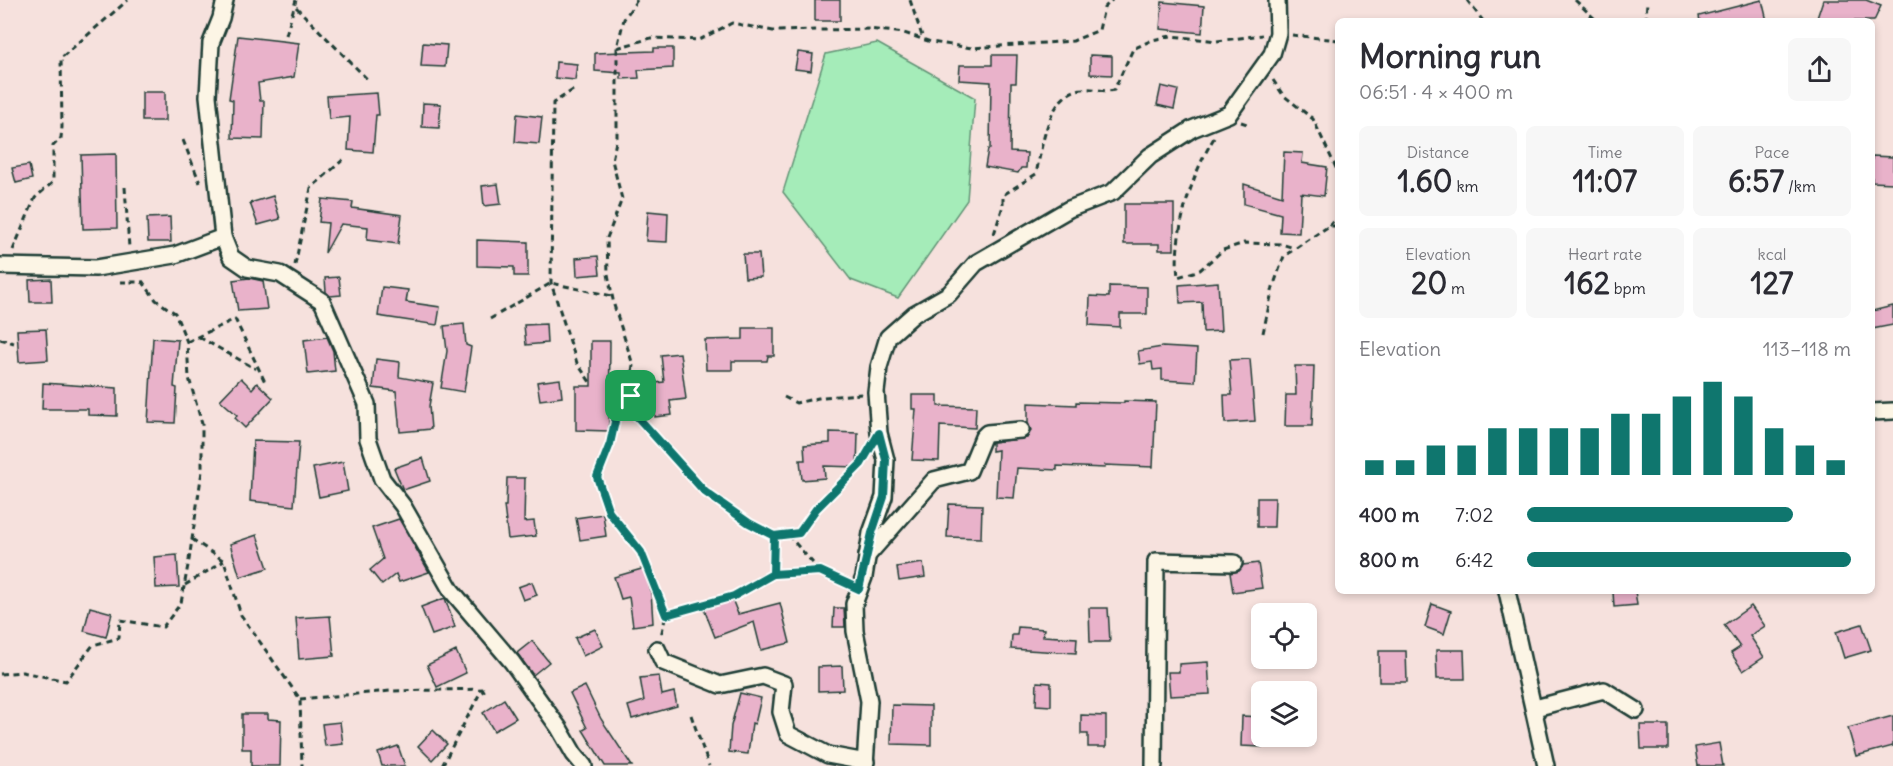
<!DOCTYPE html>
<html lang="en">
<head>
<meta charset="utf-8">
<style>
	:root { --surface:#fff; --page:#f7f7f7; --text:#2b2b33; --muted:#7c7c81; --accent:#0f766e }
	body { margin:0; font-family:Delius,sans-serif; background:var(--page); color:var(--text); height:100vh; display:flex; flex-direction:column; font-size:22px; white-space:nowrap }
	* { box-sizing:border-box; margin:0 }
	p { font-size:20px; color:var(--muted) }
	.icon { flex:none; width:33px; height:33px; fill:none; stroke:currentColor; stroke-width:2; stroke-linecap:round; stroke-linejoin:round }
	.map { position:relative; flex:1; overflow:hidden }
	.side { position:absolute; left:1335px; top:18px; width:540px; height:576px; display:flex; flex-direction:column; background:var(--surface); border-radius:9px; box-shadow:0 3px 9px #0003 }
	.side>* { flex:none }
	.fabs { position:absolute; left:1251px; top:603px; display:grid; gap:12px }
	.fabs a { display:grid; place-items:center; width:66px; height:66px; border-radius:9px; background:var(--surface); box-shadow:0 3px 9px #0003; font-size:30px }
	.pin { position:absolute; display:grid; place-items:center; width:51px; height:51px; color:#fff; margin:-26px; border-radius:12px; box-shadow:0 3px 9px #0006 }
	.round { display:grid; place-items:center; flex:none; width:63px; height:63px; border-radius:9px; background:var(--page) }
	.overview { display:flex; align-items:center; justify-content:space-between; height:102px; padding:0 24px }
	h1 { font-size:33px; font-weight:700; line-height:45px }
	.stats { display:grid; grid-template-columns:repeat(3,1fr); gap:9px; height:102px; padding:6px 24px }
	.stats div { display:grid; align-content:center; border-radius:9px; background:var(--page); text-align:center }
	.stats b { font-size:30px; font-weight:700 }
	.stats small { font-size:16px; font-weight:400 }
	.stats p { font-size:16px }
	.chart { height:168px; padding:12px 24px }
	.chart p { display:flex; justify-content:space-between }
	.chart svg { width:100%; height:108px; margin-top:6px; stroke:var(--accent); stroke-width:6 }
	ul { padding:0 24px; list-style:none; font-size:20px }
	li { display:grid; grid-template-columns:96px 72px 1fr; align-items:center; height:45px }
	li i { height:15px; border-radius:8px; background:var(--accent) }
	.map>svg:first-child { display:block }
</style>
</head>
<body>
<div class="map">
<svg width="1893" height="766" viewBox="0 0 1893 766">
	<rect width="100%" height="100%" fill="#f6e1dd"/>
	<filter id="ink" filterUnits="userSpaceOnUse"><feTurbulence type="fractalNoise" baseFrequency=".0167" numOctaves="2"/><feDisplacementMap in="SourceGraphic" scale="12" xChannelSelector="R" yChannelSelector="G"/><feConvolveMatrix kernelMatrix="1 2 1 2 8 2 1 2 1" color-interpolation-filters="sRGB"/></filter>
	<g filter="url(#ink)">
		<polygon fill="#a5ecb9" stroke="#629476" stroke-width="1.5" points="877,43 975,98 967,200 898,298 851,280 783,192 826,54"/>
		<g fill="#e9b2ca" stroke="#1f3d34" stroke-width="1.5">
			<rect x="815" y="0" width="25" height="21"/>
			<polygon points="1762,0 1767,21 1700,21 1699,16"/>
			<polygon points="1823,0 1866,0 1881,6 1874,21 1816,21"/>
			<polygon points="1162,2 1204,6 1202,33 1160,29"/>
			<polygon points="238,36 299,43 294,77 258,83 260,101 264,101 263,139 232,138 233,100 229,99"/>
			<polygon points="423,43 447,45 445,67 421,66"/>
			<polygon points="654,48 673,48 673,68 638,70 639,78 621,79 621,73 595,71 595,53 654,51"/>
			<polygon points="798,52 813,54 811,71 795,69"/>
			<polygon points="992,55 1017,55 1016,83 1011,83 1010,152 1027,153 1026,168 1021,168 1018,173 985,167 988,149 990,149 991,82 959,80 960,65 992,65"/>
			<polygon points="1090,55 1112,56 1112,75 1090,74"/>
			<polygon points="556,62 577,64 575,80 555,78"/>
			<polygon points="1161,86 1178,90 1174,109 1157,105"/>
			<rect x="142" y="92" width="23" height="29"/>
			<polygon points="377,93 379,115 376,115 373,152 348,150 350,117 329,119 327,96"/>
			<polygon points="423,103 441,104 439,128 422,127"/>
			<polygon points="517,114 542,117 539,144 515,142"/>
			<polygon points="1284,152 1303,153 1302,163 1327,167 1324,196 1301,193 1299,233 1280,232 1281,214 1244,204 1244,184 1282,196"/>
			<polygon points="116,154 117,228 83,229 81,155"/>
			<polygon points="1872,156 1893,157 1893,183 1872,182"/>
			<polygon points="29,165 32,179 16,183 12,168"/>
			<polygon points="498,184 501,204 484,206 482,186"/>
			<polygon points="273,196 280,219 258,225 250,203"/>
			<polygon points="322,199 353,202 352,208 402,215 398,244 367,240 368,227 341,224 325,253 328,223 319,222"/>
			<polygon points="1124,204 1174,204 1174,250 1159,250 1159,244 1124,244"/>
			<polygon points="648,211 668,213 667,242 646,241"/>
			<polygon points="170,217 171,242 148,242 147,218"/>
			<polygon points="477,240 528,242 528,276 514,276 514,267 477,266"/>
			<polygon points="743,254 759,254 761,277 745,278"/>
			<polygon points="598,256 600,274 577,276 576,258"/>
			<polygon points="339,277 341,295 330,296 326,292 325,278"/>
			<polygon points="249,278 263,281 267,309 238,311 233,280"/>
			<polygon points="51,279 52,302 30,302 29,280"/>
			<polygon points="1218,282 1221,331 1203,332 1202,302 1180,303 1179,285"/>
			<polygon points="1109,286 1147,287 1147,314 1120,314 1120,327 1089,325 1090,296 1109,297"/>
			<polygon points="382,287 408,290 406,302 440,307 437,325 378,316"/>
			<polygon points="1893,306 1893,325 1872,329 1872,311"/>
			<polygon points="464,324 466,345 471,347 464,392 441,388 447,351 444,326"/>
			<polygon points="546,324 547,343 526,345 524,325"/>
			<polygon points="743,328 774,328 774,356 768,356 767,361 732,361 732,370 706,370 705,340 743,339"/>
			<polygon points="46,329 48,360 19,362 17,330"/>
			<polygon points="327,337 333,351 335,371 308,374 304,340"/>
			<polygon points="153,338 178,340 174,387 177,388 175,423 148,422"/>
			<polygon points="591,341 610,341 609,431 576,430 576,386 591,386"/>
			<polygon points="1162,347 1197,349 1195,382 1162,380 1162,369 1153,370 1152,362 1140,364 1138,351"/>
			<polygon points="680,353 686,399 670,401 672,415 655,417 655,409 638,411 635,385 664,382 661,355"/>
			<polygon points="376,359 400,362 399,377 433,383 429,406 431,429 400,432 396,391 373,388"/>
			<polygon points="1250,359 1255,421 1225,423 1224,395 1232,395 1229,360"/>
			<polygon points="1295,366 1314,366 1312,426 1285,426 1286,395 1296,395"/>
			<polygon points="241,378 252,389 257,383 273,398 245,428 235,418 237,415 220,400"/>
			<polygon points="560,379 562,397 540,400 537,382"/>
			<polygon points="43,383 117,388 117,416 88,415 88,409 42,409"/>
			<polygon points="912,395 938,395 938,406 976,407 975,428 940,426 939,461 912,460 916,409 912,409"/>
			<polygon points="1124,401 1156,402 1153,467 1105,465 1105,468 1057,466 1057,470 1017,468 1014,498 996,497 998,450 992,451 992,442 1027,438 1031,430 1028,423 1028,403 1076,405 1076,402 1124,403"/>
			<polygon points="830,432 858,433 857,467 824,466 825,478 802,480 800,460 805,460 804,445 830,443"/>
			<polygon points="253,441 299,442 294,506 250,501"/>
			<polygon points="423,458 430,481 403,490 394,468"/>
			<polygon points="343,462 348,491 319,497 313,468"/>
			<polygon points="507,478 525,478 524,522 534,521 536,536 508,539 504,506 506,506"/>
			<polygon points="1257,498 1275,498 1274,527 1257,527"/>
			<polygon points="949,504 982,505 981,538 947,537"/>
			<polygon points="603,514 606,536 580,540 576,518"/>
			<polygon points="399,519 429,572 399,582 396,574 382,585 370,570 383,559 372,528"/>
			<polygon points="257,535 268,568 240,577 230,544"/>
			<polygon points="177,555 179,587 156,588 154,557"/>
			<polygon points="923,563 925,577 899,581 897,567"/>
			<polygon points="1258,563 1262,588 1233,592 1230,573 1239,571 1243,565"/>
			<polygon points="645,568 651,591 653,623 633,626 629,597 621,599 614,577"/>
			<polygon points="532,582 537,595 523,600 518,587"/>
			<polygon points="1635,591 1637,605 1614,607 1613,592"/>
			<polygon points="445,598 455,627 432,635 421,607"/>
			<polygon points="732,599 738,614 780,603 790,643 761,650 754,622 715,637 704,609"/>
			<polygon points="1432,604 1451,611 1444,634 1425,627"/>
			<polygon points="1751,606 1765,626 1750,636 1764,657 1743,671 1731,653 1740,647 1724,625"/>
			<polygon points="90,607 112,613 106,637 84,631"/>
			<polygon points="834,608 844,608 845,627 833,627"/>
			<polygon points="1089,608 1108,608 1110,642 1090,642"/>
			<polygon points="330,616 334,656 299,659 296,618"/>
			<polygon points="1862,624 1871,650 1844,658 1836,632"/>
			<polygon points="1018,627 1044,629 1043,636 1077,638 1076,653 1011,649 1012,635 1017,635"/>
			<polygon points="595,629 603,646 583,656 575,638"/>
			<polygon points="532,641 549,662 533,675 517,653"/>
			<polygon points="1436,650 1464,650 1465,679 1437,679"/>
			<polygon points="456,651 466,673 437,687 427,665"/>
			<polygon points="1379,651 1406,651 1407,682 1379,682"/>
			<polygon points="1208,662 1210,694 1170,696 1168,672 1179,672 1179,664"/>
			<polygon points="842,666 843,690 818,691 818,667"/>
			<polygon points="659,676 662,695 674,692 677,706 632,719 628,706 644,701 640,678"/>
			<polygon points="1037,682 1051,683 1051,706 1036,705"/>
			<polygon points="585,686 601,719 632,766 605,766 583,730 587,728 570,693"/>
			<polygon points="740,693 761,698 755,724 752,723 748,754 729,752 731,726"/>
			<polygon points="504,699 516,718 494,731 483,713"/>
			<polygon points="892,705 931,706 931,745 891,744"/>
			<polygon points="242,714 268,714 268,719 281,720 280,766 251,766 251,749 242,749"/>
			<polygon points="1081,715 1106,716 1106,747 1088,747 1088,734 1081,734"/>
			<polygon points="1242,716 1262,717 1262,747 1241,746"/>
			<polygon points="1893,716 1893,746 1856,756 1848,728"/>
			<polygon points="340,722 343,744 325,746 322,724"/>
			<polygon points="1640,725 1668,725 1668,749 1641,749"/>
			<polygon points="433,730 447,744 432,760 418,746"/>
			<polygon points="1719,743 1723,766 1698,766 1695,747"/>
			<polygon points="398,746 405,766 382,766 378,753"/>
		</g>
		<g fill="none" stroke-linecap="round" stroke-linejoin="round">
			<defs>
				<g id="street">
					<polyline points="225,0 221,18 211,43 208,96 223,237 231,257 247,268 280,274 322,301 367,404 368,439 382,479 403,506 451,590 512,662 559,728 574,754 584,766"/>
					<polyline points="0,266 96,268 175,255 223,237"/>
					<polyline points="1872,412 1893,411"/>
					<polyline points="867,556 934,480 969,471 983,437 987,433 1021,430"/>
					<polyline points="1507,591 1546,766"/>
					<polyline points="657,649 663,662 720,685 763,676 784,684 781,712 788,734 828,755 866,762"/>
					<polyline points="1535,708 1604,690 1636,710"/>
					<polyline points="865,766 869,701 855,631 854,604 864,577 871,533 884,497 886,460 879,433 876,392 879,367 888,337 914,314 949,294 976,263 1069,209 1113,192 1150,156 1192,129 1229,114 1272,54 1278,33 1277,0"/>
					<polyline points="1154,766 1156,561 1234,563"/>
				</g>
			</defs>
			<use href="#street" stroke="#1f3d34" stroke-width="20"/>
			<g stroke="#1f3d34" stroke-width="3" stroke-dasharray="6 4.5" stroke-linecap="butt">
				<path d="M637,0L624,19L617,48V137L612,160L622,199L607,238L608,274L614,305L633,365L630,386L633,412L705,492L749,523L774,536L799,533C804,526 809,516 816,510C833,490 854,476 868,453"/>
				<polyline points="910,0 923,39"/>
				<polyline points="1467,0 1483,21"/>
				<polyline points="1575,0 1597,21"/>
				<polyline points="296,7 369,81"/>
				<polyline points="1646,21 1647,0"/>
				<polyline points="286,35 296,0"/>
				<polyline points="1292,35 1338,40"/>
				<polyline points="617,48 651,38 699,40 732,23 773,31 869,29 904,33 931,42 972,48 1073,41 1099,30 1104,8 1112,0"/>
				<polyline points="1273,80 1283,95 1313,119 1338,172"/>
				<polyline points="573,90 553,103 551,283 577,363 590,382"/>
				<polyline points="1241,122 1250,125"/>
				<path d="M1214,138C1191,175 1173,234 1178,277L1200,270L1223,250L1244,243L1281,244L1294,248"/>
				<polyline points="183,140 200,183"/>
				<polyline points="125,187 129,248"/>
				<polyline points="1329,226 1338,216"/>
				<path d="M994,234L1003,206V195L1036,174C1042,147 1048,93 1082,89C1093,87 1102,93 1114,90L1133,49L1152,40L1171,36L1217,41L1262,35"/>
				<polyline points="13,250 35,198 53,182 53,146 61,138 62,127 61,58 128,0"/>
				<polyline points="295,265 311,188 344,159"/>
				<polyline points="120,282 143,282"/>
				<polyline points="490,319 551,283 612,296"/>
				<polyline points="1263,333 1273,287 1284,256 1329,226 1338,226"/>
				<polyline points="199,337 256,369"/>
				<polyline points="0,339 14,343"/>
				<polyline points="187,342 235,319 265,382"/>
				<polyline points="631,396 619,399 610,444 597,477 609,512 641,552 666,615 661,636"/>
				<polyline points="784,397 796,403 823,397 862,394"/>
				<polyline points="788,535 820,571"/>
				<polyline points="192,539 224,561 241,615 300,699 302,766"/>
				<polyline points="773,574 774,536"/>
				<polyline points="185,585 224,561"/>
				<polyline points="666,615 733,596 773,574 820,571 845,582"/>
				<polyline points="0,674 22,672 66,681 93,645 119,638 120,620 163,627 181,603 189,560 202,471 202,424 189,378 187,342 175,313 156,300 140,278"/>
				<polyline points="300,699 391,691 487,689"/>
				<polyline points="691,715 709,766"/>
				<polyline points="442,766 480,693 485,690"/>
			</g>
			<use href="#street" stroke="#fcf5e5" stroke-width="15"/>
		</g>
	</g>
	<g fill="none" stroke-linecap="round" stroke-linejoin="round" filter="url(#ink)">
		<defs>
			<polyline id="route" points="631,396 633,412 705,492 749,523 774,536 773,574 820,571 859,589 872,533 884,497 886,460 879,433 861,464 816,509 799,533 774,536 773,574 734,596 666,615 641,552 609,512 597,477 610,444 620,399 631,396"/>
		</defs>
		<use href="#route" stroke="#fff" stroke-width="12"/>
		<use href="#route" stroke="#0f766e" stroke-width="8"/>
	</g>
</svg>
<div class="fabs">
<a><svg class="icon" aria-label="locate" viewBox="0 0 24 24"><circle cx="12" cy="12" r="6"/><path d="M12 2v4M12 18v4M2 12h4M18 12h4"/></svg></a>
<a><svg class="icon" aria-label="layers" viewBox="0 0 24 24"><path d="M12 4l9 5-9 5-9-5zM3 14l9 5 9-5"/></svg></a>
</div>
<div class="pin" style="left:631px;top:396px;background:#1e9e55"><svg class="icon" aria-label="arrive" viewBox="0 0 24 24"><path d="M6 21V4h12l-3 4 3 4H6"/></svg></div>
<section class="side">
<div class="overview"><div><h1>Morning run</h1><p>06:51 · 4 × 400 m</p></div><a class="round"><svg class="icon" aria-label="share" viewBox="0 0 24 24"><path d="M12 15V3M7 8l5-5 5 5M5 13v7h14v-7"/></svg></a></div>
<div class="stats">
<div><p>Distance</p><b>1.60<small> km</small></b></div>
<div><p>Time</p><b>11:07</b></div>
<div><p>Pace</p><b>6:57<small> /km</small></b></div>
</div>
<div class="stats">
<div><p>Elevation</p><b>20<small> m</small></b></div>
<div><p>Heart rate</p><b>162<small> bpm</small></b></div>
<div><p>kcal</p><b>127</b></div>
</div>
<div class="chart"><p><span>Elevation</span>113–118 m</p>
<svg viewBox="0 0 160 44" preserveAspectRatio="none"><path d="M5 44V38M15 44V38M25 44V32M35 44V32M45 44V25M55 44V25M65 44V25M75 44V25M85 44V19M95 44V19M105 44V12M115 44V6M125 44V12M135 44V25M145 44V32M155 44V38"/></svg>
</div>
<ul>
<li><b>400 m</b>7:02<i style="width:82%"></i></li>
<li><b>800 m</b>6:42<i style="width:100%"></i></li>
</ul>
</section>
</div>
</body>
</html>
